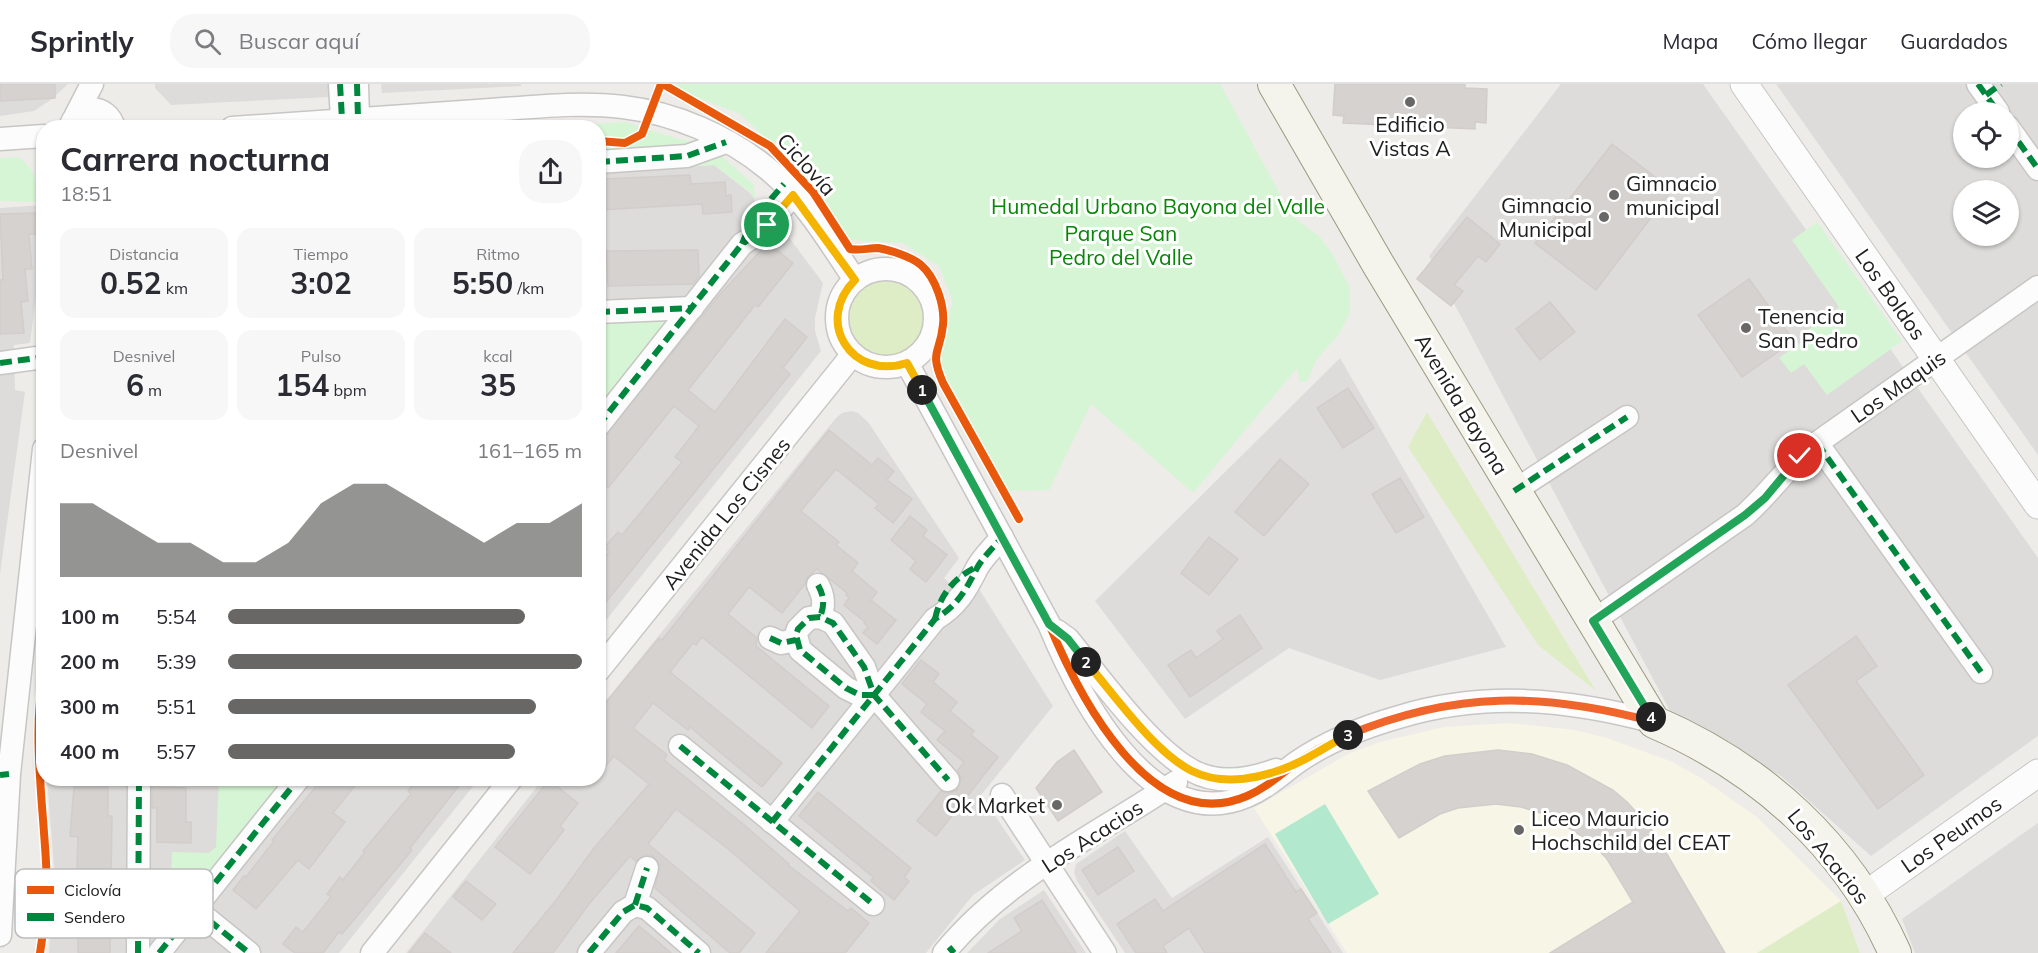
<!DOCTYPE html>
<html lang="es">
<head>
<meta charset="utf-8">
<style>
	:root { --surface:#fff; --page:#f7f7f7; --text:#2b2b33; --muted:#7c7c81; --line:#e1e1e2; --accent:#686766 }
	body { margin:0; font-family:Mulish,sans-serif; background:var(--page); color:var(--text); height:100vh; display:flex; flex-direction:column; font-size:22px; white-space:nowrap }
	* { box-sizing:border-box; margin:0 }
	p { font-size:20px; color:var(--muted) }
	.icon { flex:none; width:33px; height:33px; fill:none; stroke:currentColor; stroke-width:2; stroke-linecap:round; stroke-linejoin:round }
	.map { position:relative; flex:1; overflow:hidden }
	.side { position:absolute; left:36px; top:36px; width:570px; height:666px; display:flex; flex-direction:column; background:var(--surface); border-radius:24px; box-shadow:0 2px 4px #0004 }
	.side>* { flex:none }
	.controls { position:absolute; left:1953px; top:18px; display:grid; gap:12px }
	.controls a { display:grid; place-items:center; width:66px; height:66px; border-radius:50%; background:var(--surface); box-shadow:0 2px 4px #0004; font-size:30px }
	.pin { position:absolute; display:grid; place-items:center; width:51px; height:51px; color:#fff; margin:-26px; border:3px solid #fff; border-radius:50%; box-shadow:0 2px 6px #0007 }
	.km { position:absolute; width:30px; height:30px; margin:-15px; border-radius:50%; background:#222; color:#fff; font-size:16px; line-height:30px; text-align:center }
	.round { display:grid; place-items:center; flex:none; width:63px; height:63px; border-radius:24px; background:var(--page) }
	.summary { display:flex; align-items:center; justify-content:space-between; height:102px; padding:0 24px }
	h1 { font-size:33px; font-weight:700; line-height:45px }
	.figures { display:grid; grid-template-columns:repeat(3,1fr); gap:9px; height:102px; padding:6px 24px }
	.figures div { display:grid; align-content:center; border-radius:15px; background:var(--page); text-align:center }
	.figures b { font-size:30px; font-weight:700 }
	.figures small { font-size:16px; font-weight:400 }
	.figures p { font-size:16px }
	.chart { height:168px; padding:12px 24px }
	.chart p { display:flex; justify-content:space-between }
	.chart svg { width:100%; height:108px; margin-top:6px; fill:var(--accent); opacity:.7 }
	ul { padding:0 24px; list-style:none; font-size:20px }
	li { display:grid; grid-template-columns:96px 72px 1fr; align-items:center; height:45px }
	li i { height:15px; border-radius:8px; background:var(--accent) }
	header { display:flex; align-items:center; gap:36px; box-sizing:border-box; height:84px; padding:0 30px; background:var(--surface); border-bottom:2px solid var(--line) }
	header strong { font-size:28px }
	nav { display:flex; gap:33px; margin-inline-start:auto; font-size:21px }
	.search { width:420px; height:54px; background:var(--page); display:flex; align-items:center; gap:15px; box-sizing:border-box; padding:0 21px; border-radius:24px; color:var(--muted); font-size:22px }
	.map>svg:first-child { display:block }
</style>
</head>
<body>
<header>
<strong>Sprintly</strong>
<div class="search"><svg class="icon" aria-label="search" viewBox="0 0 24 24"><circle cx="10" cy="10" r="6"/><path d="M15 15l6 6"/></svg>Buscar aquí</div>
<nav><a>Mapa</a><a>Cómo llegar</a><a>Guardados</a></nav>
</header>
<div class="map">
<svg width="2038" height="869" viewBox="0 0 2038 869">
	<rect width="100%" height="100%" fill="#eeece9"/>
	<g fill="#dddcda" fill-rule="evenodd">
		<polygon points="0,0 68,0 52,15 34,27 0,32"/>
		<polygon points="155,0 331,0 331,13 171,21 155,4"/>
		<polygon points="381,0 521,0 521,2 382,9"/>
		<polygon points="1561,0 1703,0 2038,474 2038,652 1871,772 1781,692 1670,627 1429,172"/>
		<path d="M1776,0H2038V371ZM1964,28H2008V74H1964ZM1964,106H2008V152H1964Z"/>
		<polygon points="714,81 750,109 755,116 751,126 767,141 779,140 823,199 815,234 815,247 821,267 599,545 599,88"/>
		<polygon points="43,121 43,159 30,259 14,261 15,306 25,308 0,490 0,124"/>
		<polygon points="1340,274 1506,563 1380,596 1289,564 1185,635 1095,517"/>
		<polygon points="852,327 858,329 868,338 959,474 944,494 969,517 979,505 1053,622 981,711 1025,776 973,811 926,869 406,869 543,695 598,694 599,625 836,334 842,329"/>
		<polygon points="47,695 479,695 339,869 49,869 54,783"/>
		<polygon points="2038,739 2038,869 1915,869 1902,835"/>
		<polygon points="1125,747 1172,814 1268,753 1343,869 1125,869 1077,797 1074,788 1076,780"/>
		<polygon points="1044,806 1086,869 967,869 1000,835"/>
	</g>
	<polygon fill="#f7f5e5" points="1510,639 1575,646 1607,654 1670,677 1701,694 1758,734 1841,817 1757,869 1347,869 1254,724 1350,669 1380,658 1444,643"/>
	<g fill="#deedc6">
		<circle cx="885" cy="233" r="39"/>
		<polygon points="1427,328 1596,607 1538,561 1408,363"/>
		<polygon points="1841,817 1860,869 1757,869"/>
	</g>
	<g fill="#d6f5d4">
		<polygon points="663,0 1220,0 1292,132 1320,153 1333,171 1350,204 1350,228 1339,250 1317,275 1307,297 1300,298 1297,284 1193,409 1091,320 1049,406 998,407 929,273 945,240 953,218 939,182 903,159 850,156 778,66 740,30"/>
		<polygon points="625,38 678,55 708,60 754,101 755,116 750,108 714,81 599,88 598,44 543,44"/>
		<path d="M18,73C35,85 38,97 36,118L0,117V74Z"/>
		<polygon points="1817,138 1902,257 1827,311 1804,280 1791,289 1779,274 1803,257 1799,252 1839,223 1792,156"/>
		<polygon points="599,235 667,235 602,321"/>
		<polygon points="219,695 284,695 172,839 163,838 157,831 155,815 170,811 172,768 209,769 216,763"/>
	</g>
	<polygon fill="#b2e8cd" points="1325,720 1379,810 1328,840 1275,750"/>
	<g fill="#d5d2d0" stroke="#d2cdca" stroke-width="1.5">
		<polygon points="0,0 55,0 55,14 0,17"/>
		<polygon points="1335,0 1465,0 1465,4 1487,5 1486,39 1475,38 1475,45 1343,39 1344,32 1333,31"/>
		<polygon points="1612,60 1672,106 1596,206 1535,159"/>
		<polygon points="690,91 691,100 725,98 726,112 731,111 732,128 703,130 702,120 601,126 600,104 605,104 605,95"/>
		<polygon points="36,129 38,150 29,150 32,185 25,185 28,217 21,218 24,249 0,250 0,196 3,196 0,130"/>
		<polygon points="1467,133 1500,160 1486,178 1478,172 1454,201 1463,207 1451,222 1417,195"/>
		<polygon points="768,159 793,179 758,223 755,221 688,306 715,328 785,235 807,253 783,284 790,290 598,528 598,482 609,468 604,464 618,448 622,451 682,378 675,373 699,342 674,322 608,404 598,396 598,360 721,209"/>
		<polygon points="698,166 699,192 693,200 608,202 606,167"/>
		<polygon points="1749,195 1794,257 1742,293 1698,231"/>
		<polygon points="1550,218 1575,248 1540,276 1516,245"/>
		<polygon points="1348,304 1374,344 1343,364 1317,324"/>
		<polygon points="829,346 872,381 878,374 894,387 887,396 912,415 893,439 875,424 879,420 836,385 801,427 839,458 836,461 858,479 852,487 877,508 871,516 896,536 877,560 863,549 868,543 864,539 865,538 844,521 849,514 846,511 847,509 817,485 807,493 805,500 782,529 749,503 728,530 757,554 756,562 829,622 812,644 702,553 696,561 693,559 670,588 782,679 762,703 690,643 688,646 653,619 633,644 667,671 664,676 743,740 789,780 788,781 848,827 851,824 869,839 845,869 766,869 800,827 727,764 676,725 648,760 755,849 739,869 730,869 655,804 660,781 652,771 645,771 636,777 630,772 589,820 553,869 513,869 557,815 594,764 649,700 614,672 598,691 598,628 659,554 662,556"/>
		<polygon points="1280,375 1309,400 1264,452 1235,428"/>
		<polygon points="1400,394 1424,433 1396,449 1372,410"/>
		<polygon points="910,432 927,446 923,452 947,471 926,498 910,485 916,477 891,456"/>
		<polygon points="1209,453 1238,475 1209,511 1181,489"/>
		<polygon points="1240,531 1262,564 1190,613 1168,581 1191,566 1196,574 1223,555 1217,547"/>
		<polygon points="1856,552 1877,582 1856,597 1924,691 1878,725 1788,601"/>
		<polygon points="921,576 939,590 933,598 957,618 950,627 974,647 971,651 998,673 936,752 917,737 941,707 950,709 957,706 961,694 958,686 964,678 937,656 945,647 921,628 927,620 902,600"/>
		<polygon points="1074,666 1102,708 1058,737 1036,704 1057,678"/>
		<polygon points="1498,666 1532,670 1567,681 1613,706 1627,718 1649,742 1668,772 1725,869 1550,869 1633,818 1607,775 1590,757 1548,731 1521,723 1496,720 1458,724 1440,730 1399,754 1368,707 1420,680 1445,672"/>
		<polygon points="323,694 361,694 333,729 345,738 309,785 298,776 256,825 233,806 244,792 246,793 274,757 272,756"/>
		<polygon points="418,694 465,694 410,764 412,766 342,850 339,848 323,869 295,869 283,860 296,843 303,848 331,813 327,810 340,793 343,796 365,768 363,767 411,710 408,707"/>
		<polygon points="549,696 578,719 560,742 564,746 530,790 495,763"/>
		<polygon points="74,703 108,703 108,732 112,732 111,797 114,797 113,853 110,853 110,869 78,869 78,853 75,853 78,753 70,752"/>
		<polygon points="152,703 186,704 186,738 191,738 191,759 157,758 157,724 152,724"/>
		<polygon points="818,708 911,784 904,793 909,797 894,816 871,797 873,793 799,732"/>
		<polygon points="1265,760 1296,808 1301,805 1317,829 1308,835 1331,869 1205,869 1189,844 1163,862 1167,869 1136,869 1117,840 1155,815 1163,827"/>
		<polygon points="1118,763 1134,787 1098,811 1082,786"/>
		<polygon points="466,797 496,820 482,836 453,813"/>
		<polygon points="1042,816 1076,869 988,869 1022,847 1014,834"/>
		<polygon points="639,842 656,856 671,869 616,869"/>
		<polygon points="425,849 451,869 409,869"/>
	</g>
	<g fill="none" stroke-linecap="round" stroke-linejoin="round">
		<defs>
			<g id="minor">
				<polyline points="340,0 342,35"/>
				<polyline points="357,0 358,34"/>
				<polyline points="1978,0 1998,28"/>
				<polyline points="76,31 92,0"/>
				<polyline points="2008,43 2038,85"/>
				<path d="M70,44C76,19 108,19 114,44"/>
				<path d="M232,44C313,38 395,32 477,27C525,24 575,17 623,23C674,29 728,52 768,85C804,115 829,157 855,196"/>
				<polyline points="0,55 44,52"/>
				<polyline points="598,78 687,72 726,58"/>
				<circle cx="886" cy="234" r="49"/>
				<polyline points="598,228 692,224"/>
				<polyline points="0,279 44,273"/>
				<path d="M907,279L1049,540C1078,610 1150,754 1247,712C1266,704 1280,691 1296,679C1326,658 1364,643 1399,633C1484,607 1569,615 1654,638"/>
				<polyline points="598,342 742,160 762,147 793,111"/>
				<polyline points="1817,359 1981,588"/>
				<polyline points="1514,407 1627,333"/>
				<path d="M818,501C824,512 825,521 820,533"/>
				<path d="M1593,537L1745,431C1771,408 1789,380 1817,359L2038,203"/>
				<path d="M1057,547L1068,555C1099,593 1149,663 1191,686C1217,701 1249,696 1276,686"/>
				<polyline points="770,554 781,559 796,556"/>
				<polyline points="598,587 853,270"/>
				<polyline points="874,611 860,611 846,604 800,566 796,551 798,545 809,534 820,533 833,539 864,583 874,611 948,696"/>
				<polyline points="680,662 873,820"/>
				<polyline points="1002,711 1105,869"/>
				<path d="M772,738L935,535C957,522 966,506 977,484C983,473 994,463 1002,453"/>
				<polyline points="635,821 647,784"/>
				<polyline points="195,825 249,869"/>
				<polyline points="0,851 9,690 44,365"/>
				<polyline points="138,869 139,694"/>
				<polyline points="159,869 299,694"/>
				<polyline points="372,869 512,694"/>
				<polyline points="589,869 623,828 635,821 647,824 699,869"/>
				<path d="M944,869C1005,794 1096,751 1176,698"/>
			</g>
			<g id="tertiary">
				<polyline points="1744,0 2038,421"/>
				<polyline points="1865,811 2038,689"/>
			</g>
			<path id="secondary" d="M1274,0L1378,180L1654,638C1761,684 1847,761 1895,869"/>
		</defs>
		<use href="#minor" stroke="#c7c6c5" stroke-width="25"/>
		<use href="#tertiary" stroke="#c7c6c5" stroke-width="29"/>
		<use href="#secondary" stroke="#99997f" stroke-width="34"/>
		<use href="#minor" stroke="#fcfcfc" stroke-width="22"/>
		<use href="#tertiary" stroke="#fcfcfc" stroke-width="27"/>
		<use href="#secondary" stroke="#f4f4ec" stroke-width="32"/>
		<g stroke="#00873e" stroke-width="6" stroke-dasharray="12 6" stroke-linecap="butt">
			<polyline points="340,0 342,35"/>
			<polyline points="357,0 358,34"/>
			<polyline points="1978,0 1998,28"/>
			<polyline points="1986,11 2001,0"/>
			<polyline points="2008,43 2038,85"/>
			<polyline points="598,78 687,72 726,58"/>
			<polyline points="742,160 751,138 784,100"/>
			<polyline points="598,228 692,224"/>
			<polyline points="0,279 44,273"/>
			<polyline points="598,342 742,160 762,147 793,111"/>
			<polyline points="1817,359 1981,588"/>
			<polyline points="1514,407 1627,333"/>
			<path d="M818,501C824,512 825,521 820,533"/>
			<path d="M935,535C940,510 955,493 978,482"/>
			<polyline points="770,554 781,559 796,556"/>
			<polyline points="874,611 860,611 846,604 800,566 796,551 798,545 809,534 820,533 833,539 864,583 874,611 948,696"/>
			<polyline points="680,662 873,820"/>
			<polyline points="0,691 9,690"/>
			<path d="M772,738L935,535C957,522 966,506 977,484C983,473 994,463 1002,453"/>
			<polyline points="635,821 647,784"/>
			<polyline points="195,825 249,869"/>
			<polyline points="138,839 156,849 177,847"/>
			<polyline points="949,863 954,869"/>
			<polyline points="138,869 139,694"/>
			<polyline points="159,869 299,694"/>
			<polyline points="589,869 623,828 635,821 647,824 699,869"/>
		</g>
		<defs>
			<g id="cycleway">
				<path d="M663,0L770,62L813,108L850,165C859,167 868,164 878,164C890,166 912,173 921,181C936,194 945,222 943,241C940,271 929,266 943,299L1019,435"/>
				<polyline points="598,57 625,59 642,50 661,0"/>
				<path d="M907,279L1049,540C1078,610 1150,754 1247,712C1266,704 1280,691 1296,679C1326,658 1364,643 1399,633C1484,607 1569,615 1654,638"/>
				<path d="M40,869C45,839 48,808 46,778C43,721 32,644 44,590"/>
			</g>
		</defs>
		<use href="#cycleway" stroke="#fff" stroke-width="11"/>
		<use href="#cycleway" stroke="#e8590c" stroke-width="8"/>
	</g>
	<g fill="none" stroke-linecap="round" stroke-linejoin="round">
		<defs>
			<path id="split-1" d="M767,141L793,111L855,196C814,237 851,297 907,279L922,306"/>
			<polyline id="split-2" points="922,306 1049,540 1068,555 1086,578"/>
			<path id="split-3" d="M1086,578C1114,610 1154,668 1192,687C1224,703 1264,694 1295,680C1313,672 1330,660 1348,651"/>
			<path id="split-4" d="M1348,651C1455,607 1543,608 1654,638L1651,633"/>
			<polyline id="split-5" points="1651,633 1593,537 1745,431 1765,414 1800,372"/>
		</defs>
		<use href="#split-1" stroke="#fff" stroke-width="12"/>
		<use href="#split-2" stroke="#fff" stroke-width="12"/>
		<use href="#split-3" stroke="#fff" stroke-width="12"/>
		<use href="#split-4" stroke="#fff" stroke-width="12"/>
		<use href="#split-5" stroke="#fff" stroke-width="12"/>
		<use href="#split-1" stroke="#f5b400" stroke-width="8"/>
		<use href="#split-2" stroke="#22a559" stroke-width="8"/>
		<use href="#split-3" stroke="#f5b400" stroke-width="8"/>
		<use href="#split-4" stroke="#f0652b" stroke-width="8"/>
		<use href="#split-5" stroke="#22a559" stroke-width="8"/>
	</g>
	<g fill="#686766" stroke="#fff" stroke-width="2">
		<circle cx="1410" cy="18" r="6"/>
		<circle cx="1614" cy="111" r="6"/>
		<circle cx="1604" cy="133" r="6"/>
		<circle cx="1746" cy="244" r="6"/>
		<circle cx="1057" cy="721" r="6"/>
		<circle cx="1519" cy="746" r="6"/>
	</g>
	<g text-anchor="middle" dominant-baseline="central" stroke-width="6" stroke-linejoin="round" paint-order="stroke">
		<g font-size="21" fill="#202020" stroke="#fff" text-anchor="start">
			<text x="1410" y="40" text-anchor="middle">Edificio<tspan x="1410" dy="24">Vistas A</tspan></text>
			<text x="1626" y="99">Gimnacio<tspan x="1626" dy="24">municipal</tspan></text>
			<text x="1592" y="121" text-anchor="end">Gimnacio<tspan x="1592" dy="24">Municipal</tspan></text>
			<text x="1758" y="232">Tenencia<tspan x="1758" dy="24">San Pedro</tspan></text>
			<text x="1045" y="721" text-anchor="end">Ok Market</text>
			<text x="1531" y="734">Liceo Mauricio<tspan x="1531" dy="24">Hochschild del CEAT</tspan></text>
		</g>
		<g font-size="21" fill="#202020" stroke="#fff">
			<text transform="translate(807 80) rotate(48)">Ciclovía</text>
			<text transform="translate(1891 210) rotate(55)">Los Boldos</text>
			<text transform="translate(1898 302) rotate(-35)">Los Maquis</text>
			<text transform="translate(1462 320) rotate(59)">Avenida Bayona</text>
			<text transform="translate(726 429) rotate(-51)">Avenida Los Cisnes</text>
			<text transform="translate(1951 750) rotate(-35)">Los Peumos</text>
			<text transform="translate(1092 752) rotate(-33)">Los Acacios</text>
			<text transform="translate(1829 772) rotate(51)">Los Acacios</text>
		</g>
		<g font-size="21" fill="#068706" stroke="#fff">
			<text x="1158" y="122">Humedal Urbano Bayona del Valle</text>
			<text x="1121" y="149">Parque San<tspan x="1121" dy="24">Pedro del Valle</tspan></text>
		</g>
	</g>
	<rect x="15" y="785" width="198" height="69" rx="9" fill="#fff" stroke="#bcbcbc" stroke-width="1.5"/>
	<rect x="27" y="802" width="27" height="8" fill="#e8590c"/>
	<rect x="27" y="829" width="27" height="8" fill="#00873e"/>
	<g font-size="16" fill="#202020">
		<text x="64" y="812">Ciclovía</text>
		<text x="64" y="839">Sendero</text>
	</g>
</svg>
<div class="controls">
<a><svg class="icon" aria-label="locate" viewBox="0 0 24 24"><circle cx="12" cy="12" r="6"/><path d="M12 2v4M12 18v4M2 12h4M18 12h4"/></svg></a>
<a><svg class="icon" aria-label="layers" viewBox="0 0 24 24"><path d="M12 4l9 5-9 5-9-5zM3 14l9 5 9-5"/></svg></a>
</div>
<div class="pin" style="left:767px;top:141px;background:#1e9e55"><svg class="icon" aria-label="arrive" viewBox="0 0 24 24"><path d="M6 21V4h12l-3 4 3 4H6"/></svg></div>
<div class="pin" style="left:1800px;top:372px;background:#d93025"><svg class="icon" aria-label="check" viewBox="0 0 24 24"><path d="M5 12l5 5 9-10"/></svg></div>
<b class="km" style="left:922px;top:306px">1</b>
<b class="km" style="left:1086px;top:578px">2</b>
<b class="km" style="left:1348px;top:651px">3</b>
<b class="km" style="left:1651px;top:633px">4</b>
<section class="side">
<div class="summary"><div><h1>Carrera nocturna</h1><p>18:51</p></div><a class="round"><svg class="icon" aria-label="share" viewBox="0 0 24 24"><path d="M12 15V3M7 8l5-5 5 5M5 13v7h14v-7"/></svg></a></div>
<div class="figures">
<div><p>Distancia</p><b>0.52<small> km</small></b></div>
<div><p>Tiempo</p><b>3:02</b></div>
<div><p>Ritmo</p><b>5:50<small> /km</small></b></div>
</div>
<div class="figures">
<div><p>Desnivel</p><b>6<small> m</small></b></div>
<div><p>Pulso</p><b>154<small> bpm</small></b></div>
<div><p>kcal</p><b>35</b></div>
</div>
<div class="chart"><p><span>Desnivel</span>161–165 m</p>
<svg viewBox="0 0 160 44" preserveAspectRatio="none"><path d="M0 44V14L10 14L20 22L30 30L40 30L50 38L60 38L70 30L80 14L90 6L100 6L110 14L120 22L130 30L140 22L150 22L160 14V44z"/></svg>
</div>
<ul>
<li><b>100 m</b>5:54<i style="width:84%"></i></li>
<li><b>200 m</b>5:39<i style="width:100%"></i></li>
<li><b>300 m</b>5:51<i style="width:87%"></i></li>
<li><b>400 m</b>5:57<i style="width:81%"></i></li>
</ul>
</section>
</div>
</body>
</html>
